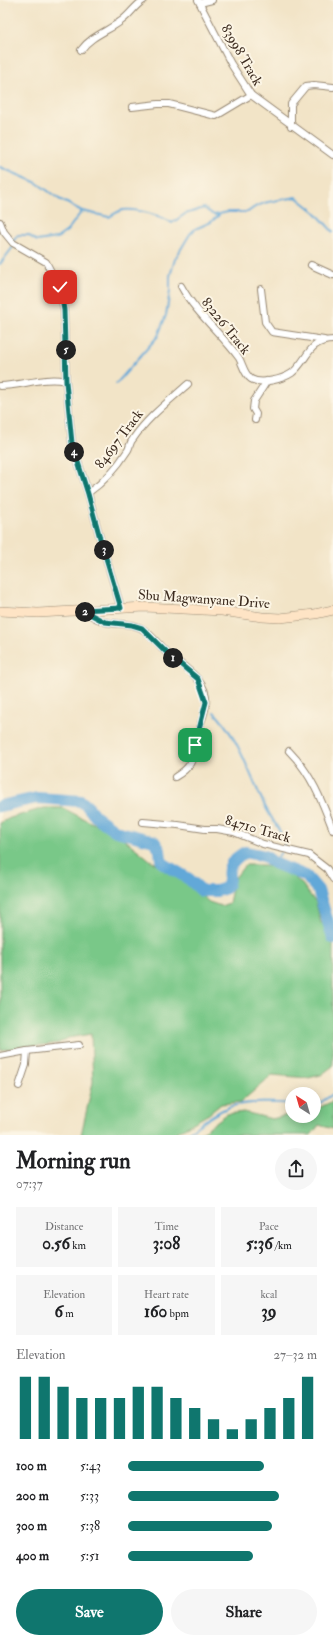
<!DOCTYPE html>
<html lang="en">
<head>
<meta charset="utf-8">
<style>
	:root { --surface:#fff; --page:#f6f6f6; --text:#202124; --muted:#757577; --accent:#0f766e }
	body { margin:0; font-family:"IM FELL Double Pica",serif; background:var(--page); color:var(--text); height:100vh; display:flex; flex-direction:column; font-size:15px; white-space:nowrap }
	* { box-sizing:border-box; margin:0 }
	p { font-size:13px; color:var(--muted) }
	.icon { flex:none; width:22px; height:22px; fill:none; stroke:currentColor; stroke-width:2; stroke-linecap:round; stroke-linejoin:round }
	.map { position:relative; height:1135px; overflow:hidden }
	.sheet { display:flex; flex-direction:column; background:var(--surface); flex:1 }
	.sheet>* { flex:none }
	.needle { width:26px; rotate:323deg }
	.buttons { position:absolute; left:285px; top:1087px; display:grid; gap:8px }
	.buttons a { display:grid; place-items:center; width:36px; height:36px; border-radius:50%; background:var(--surface); box-shadow:0 2px 10px #0003; font-size:20px }
	.pin { position:absolute; display:grid; place-items:center; width:34px; height:34px; color:#fff; margin:-17px; border-radius:8px; box-shadow:0 2px 6px #0006 }
	.km { position:absolute; width:20px; height:20px; margin:-10px; border-radius:50%; background:#222; color:#fff; font-size:11px; line-height:20px; text-align:center }
	.round { display:grid; place-items:center; flex:none; width:42px; height:42px; border-radius:21px; background:var(--page) }
	.overview { display:flex; align-items:center; justify-content:space-between; height:68px; padding:0 16px }
	h1 { font-size:22px; font-weight:700; line-height:30px }
	.stats { display:grid; grid-template-columns:repeat(3,1fr); gap:6px; height:68px; padding:4px 16px }
	.stats div { display:grid; align-content:center; border-radius:0px; background:var(--page); text-align:center }
	.stats b { font-size:17px; font-weight:700 }
	.stats small { font-size:11px; font-weight:400 }
	.stats p { font-size:11px }
	.chart { height:112px; padding:8px 16px }
	.chart p { display:flex; justify-content:space-between }
	.chart svg { width:100%; height:72px; margin-top:4px; stroke:var(--accent); stroke-width:6 }
	.button { display:flex; gap:8px; margin-top:auto; padding:8px 16px }
	.button a { flex:1; height:46px; border-radius:24px; background:var(--accent); color:#fff; font-size:16px; font-weight:700; line-height:46px; text-align:center }
	.button a+a { background:var(--page); color:var(--text) }
	ul { padding:0 16px; list-style:none; font-size:13px }
	li { display:grid; grid-template-columns:64px 48px 1fr; align-items:center; height:30px }
	li i { height:10px; border-radius:5px; background:var(--accent) }
	.map>svg:first-child { display:block }
</style>
</head>
<body>
<div class="map">
<svg width="333" height="1135" viewBox="0 0 333 1135">
	<rect width="100%" height="100%" fill="#fcf5e5"/>
	<filter id="ink" filterUnits="userSpaceOnUse"><feTurbulence type="fractalNoise" baseFrequency=".025" numOctaves="2"/><feDisplacementMap in="SourceGraphic" scale="8" xChannelSelector="R" yChannelSelector="G"/><feConvolveMatrix kernelMatrix="1 2 1 2 8 2 1 2 1" color-interpolation-filters="sRGB"/></filter>
	<filter id="wash" filterUnits="userSpaceOnUse"><feTurbulence type="fractalNoise" baseFrequency=".012" numOctaves="4" result="noise"/><feDisplacementMap in="SourceGraphic" scale="16" xChannelSelector="R" yChannelSelector="G"/><feGaussianBlur stdDeviation="0.9" result="paint"/><feColorMatrix in="noise" values="0 0 0 0 0 0 0 0 0 0 0 0 0 0 0 0 0 1.4 0 .05"/><feComposite in="paint" operator="in"/></filter>
	<g filter="url(#wash)">
		<rect width="100%" height="100%" fill="#f2e4c7"/>
		<g fill="#79c888" stroke="#5a7953">
			<polygon points="44,808 63,808 90,822 113,830 150,860 181,878 209,902 221,906 229,903 234,879 245,865 265,865 293,876 302,884 316,903 321,923 333,922 333,1066 321,1075 308,1078 272,1075 241,1102 221,1104 209,1114 172,1135 109,1135 106,1133 101,1135 81,1135 93,1082 91,1034 68,1038 59,1043 0,1050 0,823 10,818"/>
			<polygon points="333,1101 333,1129 319,1125 311,1135 198,1135 227,1114 244,1112 272,1119 292,1114 292,1116 314,1116 314,1110"/>
		</g>
		<g fill="none" stroke-linecap="round" stroke-linejoin="round">
			<g stroke="#62a8d8" stroke-width="2">
				<polyline points="0,167 37,183 59,199 82,211"/>
				<path d="M13,241L18,235H28L37,241L57,238L67,231L82,211L109,217C113,215 118,211 123,210C136,208 162,216 172,223L185,214L204,208L214,215L228,212H248C261,200 279,201 296,197L315,212L333,232"/>
				<polyline points="0,264 13,247"/>
				<polyline points="116,384 158,336 166,315 170,291 170,276 175,259 190,234 195,229 211,222 219,215"/>
				<path d="M214,712C240,739 249,775 266,808C272,819 279,830 285,840L284,847"/>
				<polyline points="274,863 281,852"/>
				<polyline points="314,1105 317,1105 333,1094"/>
				<path d="M184,1135C199,1126 215,1111 232,1106C246,1102 278,1102 292,1104"/>
			</g>
			<path stroke="#62a8d8" stroke-width="12" d="M0,806L37,798L81,801L88,807L95,816L116,831L154,841L160,850L161,860L164,864L189,879L202,891H217L226,888C232,878 227,878 229,869C231,861 239,856 245,852L265,856L274,863L306,876L318,890L333,938"/>
		</g>
	</g>
	<g filter="url(#ink)">
		<g fill="none" stroke-linecap="round" stroke-linejoin="round">
			<defs>
				<g id="minor">
					<polyline points="198,0 231,64 251,95 333,155"/>
					<polyline points="200,3 212,0"/>
					<path d="M81,50C91,36 108,31 121,21C130,15 135,5 144,0"/>
					<polyline points="132,107 158,104 169,104 216,116 251,95"/>
					<polyline points="291,126 291,104 306,86 314,85 333,87"/>
					<polyline points="0,222 4,232 13,243 46,262 59,287 64,310 66,381 72,443 88,493 100,538 121,608"/>
					<polyline points="311,265 333,275"/>
					<path d="M181,286C196,314 221,333 239,358C243,365 244,374 251,379C261,385 283,379 292,373C308,360 308,340 333,340"/>
					<polyline points="261,289 265,322 272,332 324,340"/>
					<path d="M0,386C22,386 44,376 66,381"/>
					<polyline points="255,420 256,414 253,409 254,401 267,381"/>
					<path d="M88,493C104,482 118,466 128,450C130,446 130,442 133,439C148,417 169,401 188,384"/>
					<path d="M84,611C90,615 98,620 105,622C117,625 130,622 141,628C150,633 158,644 165,651C181,666 209,679 206,704C205,713 201,722 198,731C191,753 199,763 175,777"/>
					<path d="M289,751C311,773 322,801 333,830"/>
					<polyline points="143,822 178,825 205,829 217,829 234,832 263,844 309,855 327,869 333,879"/>
					<polyline points="0,1056 27,1051 79,1045"/>
					<polyline points="19,1086 26,1065 27,1051"/>
				</g>
				<polyline id="secondary" points="0,611 38,613 145,607 222,611 262,617 280,618 315,614 333,610"/>
			</defs>
			<use href="#minor" stroke="#968772" stroke-width="8"/>
			<use href="#secondary" stroke="#968772" stroke-width="10"/>
			<use href="#minor" stroke="#fff" stroke-width="6"/>
			<use href="#secondary" stroke="#fee4c5" stroke-width="9"/>
		</g>
	</g>
	<g fill="none" stroke-linecap="round" stroke-linejoin="round" filter="url(#ink)">
		<defs>
			<polyline id="route" points="60,287 64,310 66,382 72,443 88,494 100,538 121,608 82,610 105,622 132,625 142,628 166,652 198,679 206,702 195,745"/>
		</defs>
		<use href="#route" stroke="#fff" stroke-width="8"/>
		<use href="#route" stroke="#0f766e" stroke-width="5"/>
	</g>
	<g text-anchor="middle" dominant-baseline="central" stroke-width="4" stroke-linejoin="round" paint-order="stroke">
		<g font-size="14" fill="#3b2a1e" stroke="#fcf5e5">
			<text transform="translate(242 55) rotate(60)">83998 Track</text>
			<text transform="translate(226 326) rotate(51)">83226 Track</text>
			<text transform="translate(119 439) rotate(-53)">84697 Track</text>
			<text transform="translate(204 599) rotate(4)">Sbu Magwanyane Drive</text>
			<text transform="translate(258 829) rotate(16)">84710 Track</text>
		</g>
	</g>
</svg>
<div class="buttons">
<a><svg class="needle" viewBox="-14 -14 28 28"><path d="M0-13l5 13h-10z" fill="#e53935"/><path d="M0 13l5-13h-10z" fill="#757577"/></svg></a>
</div>
<div class="pin" style="left:195px;top:745px;background:#1e9e55"><svg class="icon" aria-label="arrive" viewBox="0 0 24 24"><path d="M6 21V4h12l-3 4 3 4H6"/></svg></div>
<div class="pin" style="left:60px;top:287px;background:#d93025"><svg class="icon" aria-label="check" viewBox="0 0 24 24"><path d="M5 12l5 5 9-10"/></svg></div>
<b class="km" style="left:173px;top:658px">1</b>
<b class="km" style="left:85px;top:612px">2</b>
<b class="km" style="left:104px;top:550px">3</b>
<b class="km" style="left:74px;top:452px">4</b>
<b class="km" style="left:66px;top:350px">5</b>
</div>
<section class="sheet">
<div class="overview"><div><h1>Morning run</h1><p>07:37</p></div><a class="round"><svg class="icon" aria-label="share" viewBox="0 0 24 24"><path d="M12 15V3M7 8l5-5 5 5M5 13v7h14v-7"/></svg></a></div>
<div class="stats">
<div><p>Distance</p><b>0.56<small> km</small></b></div>
<div><p>Time</p><b>3:08</b></div>
<div><p>Pace</p><b>5:36<small> /km</small></b></div>
</div>
<div class="stats">
<div><p>Elevation</p><b>6<small> m</small></b></div>
<div><p>Heart rate</p><b>160<small> bpm</small></b></div>
<div><p>kcal</p><b>39</b></div>
</div>
<div class="chart"><p><span>Elevation</span>27–32 m</p>
<svg viewBox="0 0 160 44" preserveAspectRatio="none"><path d="M5 44V6M15 44V6M25 44V12M35 44V19M45 44V19M55 44V19M65 44V12M75 44V12M85 44V19M95 44V25M105 44V32M115 44V38M125 44V32M135 44V25M145 44V19M155 44V6"/></svg>
</div>
<ul>
<li><b>100 m</b>5:43<i style="width:72%"></i></li>
<li><b>200 m</b>5:33<i style="width:80%"></i></li>
<li><b>300 m</b>5:38<i style="width:76%"></i></li>
<li><b>400 m</b>5:51<i style="width:66%"></i></li>
</ul>
<div class="button"><a>Save</a><a>Share</a></div>
</section>
</body>
</html>
